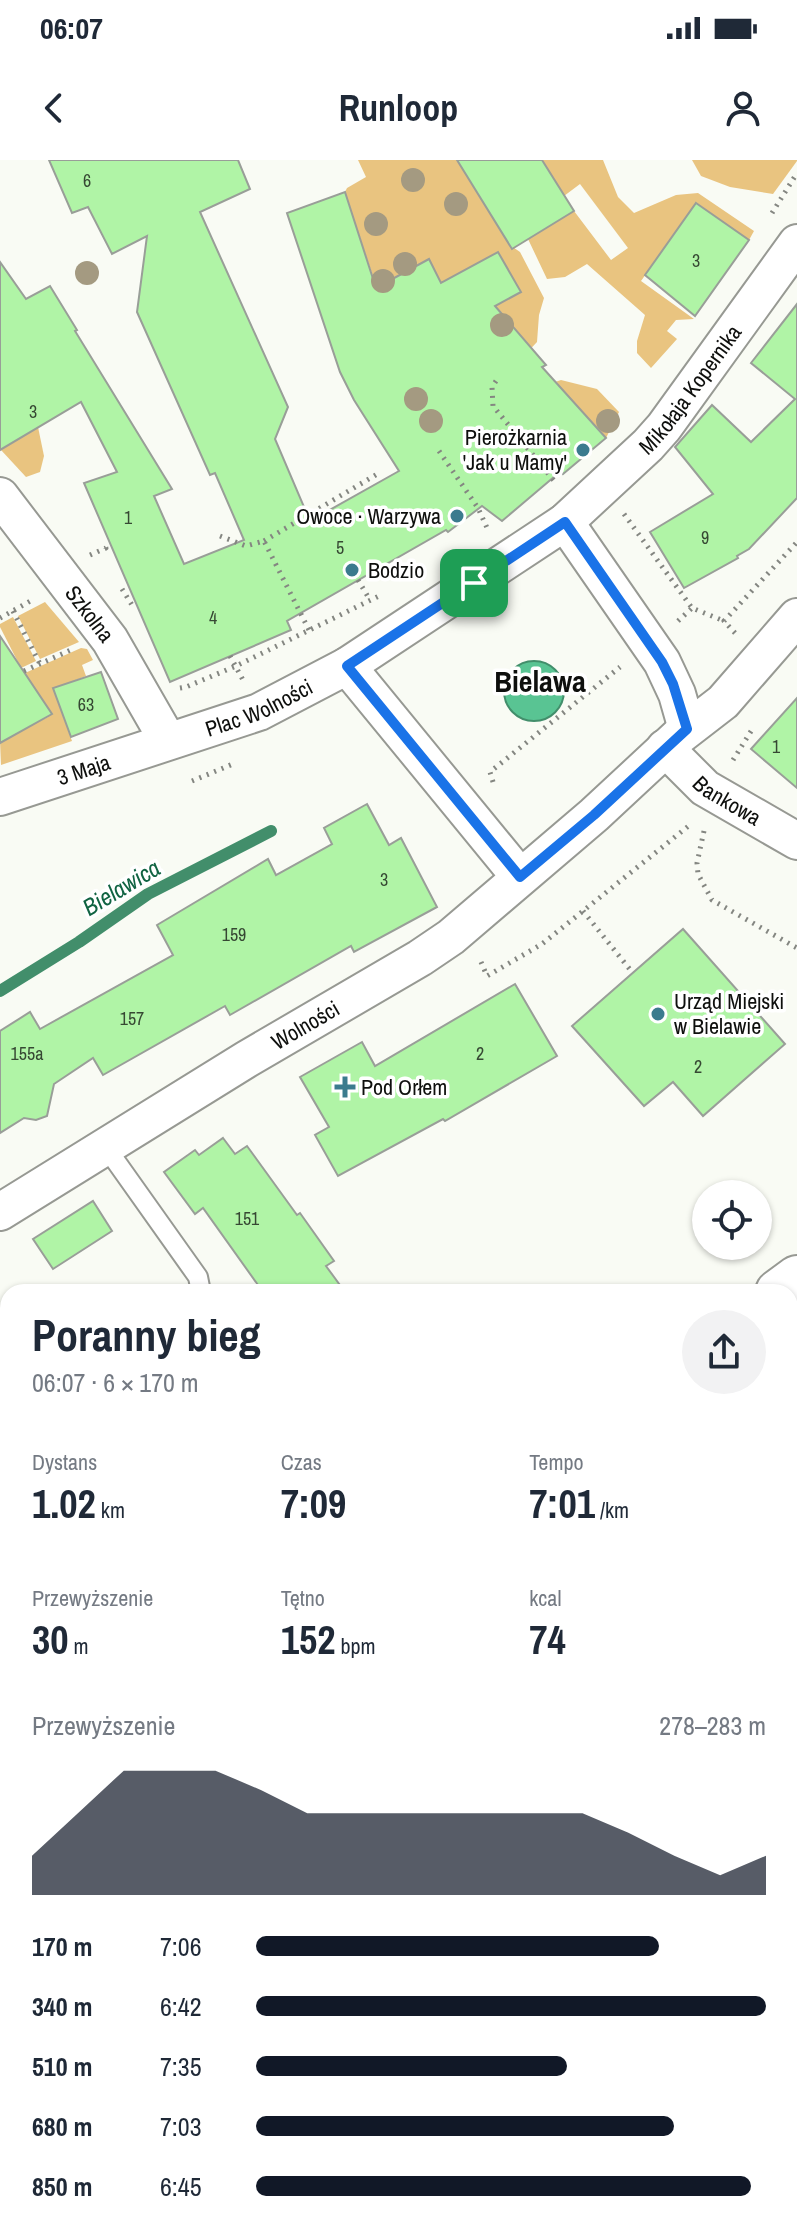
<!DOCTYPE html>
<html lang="pl">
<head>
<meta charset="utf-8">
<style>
	:root { --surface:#fff; --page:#f2f2f3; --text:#1f2937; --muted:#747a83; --accent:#111827 }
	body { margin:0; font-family:"Archivo Narrow",sans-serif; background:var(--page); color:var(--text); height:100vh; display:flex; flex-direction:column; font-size:30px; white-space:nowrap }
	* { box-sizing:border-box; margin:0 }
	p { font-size:26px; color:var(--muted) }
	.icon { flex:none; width:44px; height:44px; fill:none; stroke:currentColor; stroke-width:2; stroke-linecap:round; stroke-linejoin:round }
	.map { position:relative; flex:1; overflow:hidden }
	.panel { position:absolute; left:0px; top:1124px; width:798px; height:950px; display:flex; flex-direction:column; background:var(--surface); border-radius:24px 24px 0 0; box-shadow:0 2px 6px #0004 }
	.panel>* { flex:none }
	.buttons { position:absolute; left:692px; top:1020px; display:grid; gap:16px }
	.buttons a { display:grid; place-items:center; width:80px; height:80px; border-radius:50%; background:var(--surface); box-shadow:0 2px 6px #0004; font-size:40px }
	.pin { position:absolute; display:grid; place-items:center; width:68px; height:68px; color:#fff; margin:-34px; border-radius:16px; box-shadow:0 4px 12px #0006 }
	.round { display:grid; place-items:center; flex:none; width:84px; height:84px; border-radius:42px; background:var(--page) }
	.head { display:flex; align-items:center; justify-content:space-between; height:136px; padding:0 32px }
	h1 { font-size:44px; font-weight:800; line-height:60px }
	.metrics { display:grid; grid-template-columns:repeat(3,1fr); gap:12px; height:136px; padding:8px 32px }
	.metrics div { display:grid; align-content:center }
	.metrics b { font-size:40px; font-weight:800 }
	.metrics small { font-size:22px; font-weight:400 }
	.metrics p { font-size:22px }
	.chart { height:224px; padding:16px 32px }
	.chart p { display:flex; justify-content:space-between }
	.chart svg { width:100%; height:144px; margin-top:8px; fill:var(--accent); opacity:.7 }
	ul { padding:0 32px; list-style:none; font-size:26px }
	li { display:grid; grid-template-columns:128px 96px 1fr; align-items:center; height:60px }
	li i { height:20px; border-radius:10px; background:var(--accent) }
	.status { display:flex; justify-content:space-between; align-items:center; height:56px; padding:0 40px; background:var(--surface); direction:ltr }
	.status svg { height:22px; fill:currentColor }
	header { display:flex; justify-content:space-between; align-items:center; height:104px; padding:0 32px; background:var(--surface); font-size:36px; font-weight:800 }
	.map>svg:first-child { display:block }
</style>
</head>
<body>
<div class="status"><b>06:07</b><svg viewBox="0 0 49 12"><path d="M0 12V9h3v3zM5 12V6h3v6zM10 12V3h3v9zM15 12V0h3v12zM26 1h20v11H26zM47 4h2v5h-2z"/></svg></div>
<header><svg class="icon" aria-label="back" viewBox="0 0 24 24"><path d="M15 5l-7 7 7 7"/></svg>Runloop<svg class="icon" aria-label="person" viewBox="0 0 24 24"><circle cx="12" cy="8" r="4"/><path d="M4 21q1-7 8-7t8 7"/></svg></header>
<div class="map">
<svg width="797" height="2073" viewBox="0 0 797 2073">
	<rect width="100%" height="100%" fill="#f9fbf4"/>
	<g fill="#e9c480">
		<polygon points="358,0 457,0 510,85 520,92 544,138 539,155 537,182 520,200 466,161 521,132 505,105 493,95 441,123 429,99 398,116 409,139 431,292 345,32 347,28 366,17"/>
		<polygon points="542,0 603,0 618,37 634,53 676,35 698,33 754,71 749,80 696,44 641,121 694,159 676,160 667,171 677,179 651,208 637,193 637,181 645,155 587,104 565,117 547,119 528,79 574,51 611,100 628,88 580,24 564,36"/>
		<polygon points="692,0 797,0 797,1 773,34 730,27 701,16"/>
		<polygon points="561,220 597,229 619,252 606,278 555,222"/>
		<polygon points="38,267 44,296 40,312 26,317 1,290"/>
		<polygon points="45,442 79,482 40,499 18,456"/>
		<polygon points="13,457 36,501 21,508 0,467 0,464"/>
		<polygon points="81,488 87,489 93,500 82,505 86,516 53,529 72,581 1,605 0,581 48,557 25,513"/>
	</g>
	<circle fill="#59c493" stroke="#428e6b" stroke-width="2" cx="534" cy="531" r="30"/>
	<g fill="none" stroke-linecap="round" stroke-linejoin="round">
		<polyline stroke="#428e6b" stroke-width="12" points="0,831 79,782 148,734 271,671"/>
	</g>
	<g fill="#b0f4a6" stroke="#999e98" stroke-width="2">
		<polygon points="49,0 238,0 250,29 200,52 288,247 275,279 310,361 399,311 354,240 340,212 287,53 345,32 376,128 429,99 441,123 498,92 521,132 495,146 546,205 542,207 606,278 563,314 561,311 502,361 482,346 448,372 446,370 287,461 291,470 170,522 84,323 117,312 81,242 0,290 0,102 26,139 50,126 77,170 75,171 172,329 154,336 184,404 244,380 215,313 210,315 137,152 147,76 112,94 88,47 72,53"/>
		<polygon points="457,0 542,0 574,51 512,89"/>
		<polygon points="696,43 749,80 695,156 645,115"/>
		<polygon points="797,144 797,338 749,389 737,396 738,398 684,428 650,372 713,334 675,287 712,245 751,282 795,239 751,203"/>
		<polygon points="0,476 52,554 0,583"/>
		<polygon points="101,512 118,559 71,577 53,528"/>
		<polygon points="797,538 797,628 751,589"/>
		<polygon points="367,644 389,685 401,678 437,747 354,792 351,786 230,855 225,846 103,915 93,898 54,924 47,956 36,960 24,958 0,973 0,871 30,852 40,869 173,795 157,765 268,699 276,715 332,684 324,668"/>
		<polygon points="683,769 785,884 703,956 673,922 644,946 572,866"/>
		<polygon points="515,824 557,896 445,961 443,959 338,1016 315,975 329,967 300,917 362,882 375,906"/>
		<polygon points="223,978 235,994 247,986 297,1055 300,1053 334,1101 326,1106 345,1132 263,1132 203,1048 195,1054 164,1012 195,990 199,995"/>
		<polygon points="93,1041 112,1071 53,1109 33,1079"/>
	</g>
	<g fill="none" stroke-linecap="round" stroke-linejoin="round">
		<defs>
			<g id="service">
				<polyline points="105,986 198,1117 201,1132"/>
				<polyline points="0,1472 8,1472"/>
				<polyline points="0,1962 7,1952"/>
				<polyline points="181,2066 193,2073"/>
			</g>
			<g id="minor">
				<path id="s1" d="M0,336L110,480L168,581"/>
				<polyline points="565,362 662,502 677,534 687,569"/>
				<polyline points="347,506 520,717"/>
				<path id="s2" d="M665,588L705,628L797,681"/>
				<path id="s3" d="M0,637L259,552L347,506L565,362L648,285L664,267L797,83"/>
				<path id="s4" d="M0,1052L247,899L420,798L451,777L594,655L679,576L723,542L797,457"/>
			</g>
			<g id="tertiary">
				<polyline points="778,1132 797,1118"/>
				<polyline points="0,1692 8,1686"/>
			</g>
		</defs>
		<use href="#service" stroke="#979993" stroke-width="22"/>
		<use href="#minor" stroke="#979993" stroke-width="40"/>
		<use href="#tertiary" stroke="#979993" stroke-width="48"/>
		<g stroke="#848681" stroke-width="5" stroke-dasharray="2 6" stroke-linecap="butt">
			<polyline points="772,53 797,13"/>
			<polyline points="496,221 492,227 493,246 555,322"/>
			<polyline points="439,291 478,348 488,370"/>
			<polyline points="624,354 692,448 724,461"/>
			<polyline points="220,376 246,386 264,381 309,470"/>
			<polyline points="264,381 379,313"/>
			<polyline points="90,395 106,388 104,383"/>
			<polyline points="358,420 370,440"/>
			<polyline points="122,429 132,445 136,444"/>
			<polyline points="13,451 40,504"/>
			<polyline points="0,458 34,439"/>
			<polyline points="678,461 692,448"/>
			<polyline points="735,473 724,461 797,382"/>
			<polyline points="230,496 243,520"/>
			<polyline points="24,511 73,489"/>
			<polyline points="180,528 186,527 236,506 381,435"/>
			<polyline points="733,600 753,568"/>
			<polyline points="192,621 233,604"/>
			<polyline points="493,622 490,612 620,507"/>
			<polyline points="704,671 697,703 698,714 712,740 797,788"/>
			<polyline points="583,751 632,812"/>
			<polyline points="481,802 487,816 542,784 691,664"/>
		</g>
		<use href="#service" stroke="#fff" stroke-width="18"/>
		<use href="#minor" stroke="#fff" stroke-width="36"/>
		<use href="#tertiary" stroke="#fff" stroke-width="44"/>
	</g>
	<g fill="#a49a81">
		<circle cx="413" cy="20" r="12"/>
		<circle cx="456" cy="44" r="12"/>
		<circle cx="376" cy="64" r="12"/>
		<circle cx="405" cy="104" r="12"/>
		<circle cx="87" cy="113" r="12"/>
		<circle cx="383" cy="121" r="12"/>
		<circle cx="502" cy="165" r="12"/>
		<circle cx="416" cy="239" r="12"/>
		<circle cx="431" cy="261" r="12"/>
		<circle cx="608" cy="261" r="12"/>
	</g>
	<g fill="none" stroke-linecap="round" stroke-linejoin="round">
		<defs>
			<polygon id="route" points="565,362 662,502 673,524 687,569 594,655 520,717 347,506"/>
		</defs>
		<use href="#route" stroke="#fff" stroke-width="16"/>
		<use href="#route" stroke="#1a73e8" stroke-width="10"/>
	</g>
	<g fill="#3b7b8e" stroke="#fff" stroke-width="3">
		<circle cx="583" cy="290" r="8"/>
		<circle cx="457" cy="356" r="8"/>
		<circle cx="352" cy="410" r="8"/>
		<circle cx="658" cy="854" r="8"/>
		<path d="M341 915h8v8h8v8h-8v8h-8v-8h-8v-8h8z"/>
	</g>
	<g text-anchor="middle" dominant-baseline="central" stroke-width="7" stroke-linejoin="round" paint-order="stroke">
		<g font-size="18" fill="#364833">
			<text x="87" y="20">6</text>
			<text x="696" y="100">3</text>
			<text x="33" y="251">3</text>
			<text x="128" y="357">1</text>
			<text x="705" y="377">9</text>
			<text x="340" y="387">5</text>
			<text x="213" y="457">4</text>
			<text x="86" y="544">63</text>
			<text x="776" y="586">1</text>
			<text x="384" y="719">3</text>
			<text x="234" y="774">159</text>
			<text x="132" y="858">157</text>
			<text x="27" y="893">155a</text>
			<text x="480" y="893">2</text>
			<text x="698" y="906">2</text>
			<text x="247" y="1058">151</text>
		</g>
		<g font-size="22" fill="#0e0f0d" stroke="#fff">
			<text stroke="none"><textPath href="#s3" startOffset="816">Mikołaja Kopernika</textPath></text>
			<text stroke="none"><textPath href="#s1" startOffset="148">Szkolna</textPath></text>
			<text stroke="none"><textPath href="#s3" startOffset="274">Plac Wolności</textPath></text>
			<text stroke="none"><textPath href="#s3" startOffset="88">3 Maja</textPath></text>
			<text stroke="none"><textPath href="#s2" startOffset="82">Bankowa</textPath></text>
			<text stroke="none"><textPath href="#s4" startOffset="358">Wolności</textPath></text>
		</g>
		<g font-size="22" fill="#0e0f0d" stroke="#fff" text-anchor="start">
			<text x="567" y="277" text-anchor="end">Pierożkarnia<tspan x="567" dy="25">'Jak u Mamy'</tspan></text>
			<text x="441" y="356" text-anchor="end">Owoce · Warzywa</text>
			<text x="368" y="410">Bodzio</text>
			<text x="674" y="841">Urząd Miejski<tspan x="674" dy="25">w Bielawie</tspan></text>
			<text x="361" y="927">Pod Orłem</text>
		</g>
		<g font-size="24" font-style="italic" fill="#106342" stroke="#fff">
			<text transform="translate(121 727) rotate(-31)">Bielawica</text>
		</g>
		<g font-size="30" font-weight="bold" fill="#0e0f0d" stroke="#fff">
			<text x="540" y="521">Bielawa</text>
		</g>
	</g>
</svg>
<div class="buttons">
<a><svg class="icon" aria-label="locate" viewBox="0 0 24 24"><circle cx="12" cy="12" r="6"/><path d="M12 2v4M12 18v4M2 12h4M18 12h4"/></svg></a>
</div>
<div class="pin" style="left:474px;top:423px;background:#1e9e55"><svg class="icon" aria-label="arrive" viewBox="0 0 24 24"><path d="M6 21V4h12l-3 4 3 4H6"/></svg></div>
<section class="panel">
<div class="head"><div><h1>Poranny bieg</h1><p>06:07 · 6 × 170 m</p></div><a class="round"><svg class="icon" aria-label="share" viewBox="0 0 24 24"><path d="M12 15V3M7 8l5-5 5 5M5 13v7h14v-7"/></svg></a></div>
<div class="metrics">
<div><p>Dystans</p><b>1.02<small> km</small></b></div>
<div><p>Czas</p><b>7:09</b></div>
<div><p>Tempo</p><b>7:01<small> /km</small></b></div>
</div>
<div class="metrics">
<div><p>Przewyższenie</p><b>30<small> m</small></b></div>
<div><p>Tętno</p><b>152<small> bpm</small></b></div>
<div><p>kcal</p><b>74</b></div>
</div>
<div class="chart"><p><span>Przewyższenie</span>278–283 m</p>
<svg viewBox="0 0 160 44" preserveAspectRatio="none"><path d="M0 44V32L10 19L20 6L30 6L40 6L50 12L60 19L70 19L80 19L90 19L100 19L110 19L120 19L130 25L140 32L150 38L160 32V44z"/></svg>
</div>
<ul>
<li><b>170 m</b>7:06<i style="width:79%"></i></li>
<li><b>340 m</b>6:42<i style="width:100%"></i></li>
<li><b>510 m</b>7:35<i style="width:61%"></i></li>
<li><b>680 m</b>7:03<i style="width:82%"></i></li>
<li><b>850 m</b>6:45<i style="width:97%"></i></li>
</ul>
</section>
</div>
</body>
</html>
